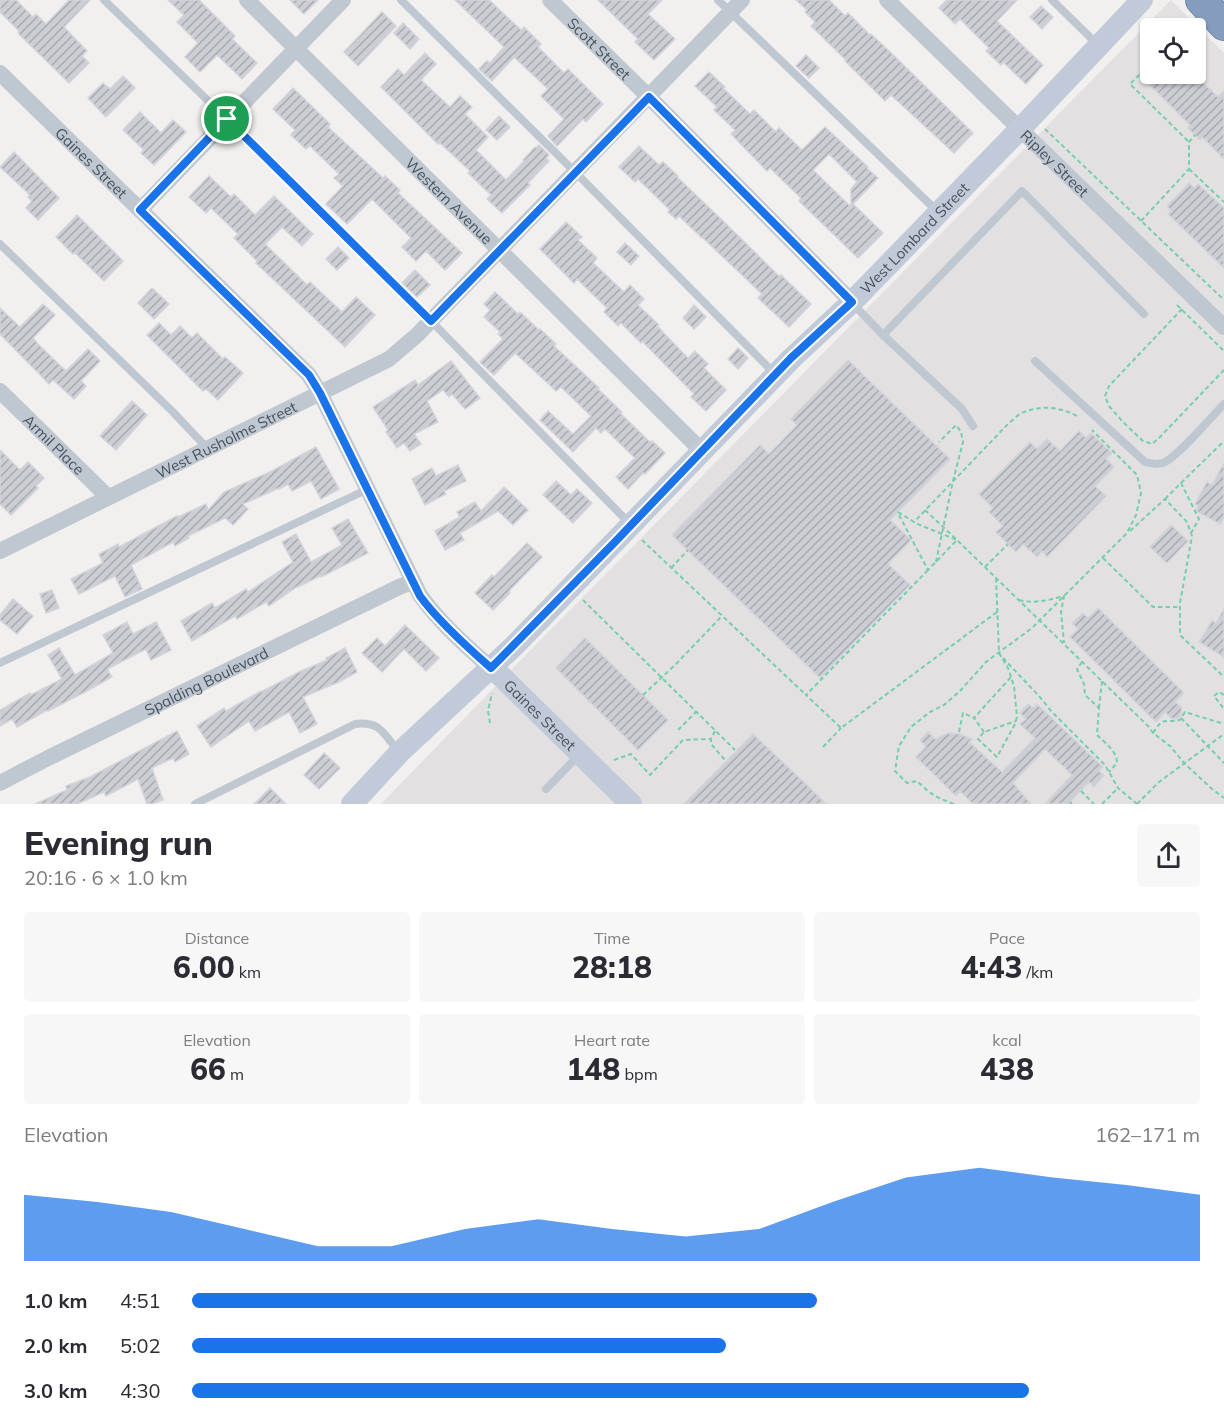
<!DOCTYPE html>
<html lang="en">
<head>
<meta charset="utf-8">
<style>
	:root { --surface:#fff; --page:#f7f7f7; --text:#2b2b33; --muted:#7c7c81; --accent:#1a73e8 }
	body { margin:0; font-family:Mulish,sans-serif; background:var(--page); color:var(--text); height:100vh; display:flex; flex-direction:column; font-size:22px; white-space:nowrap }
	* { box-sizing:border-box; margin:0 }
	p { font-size:20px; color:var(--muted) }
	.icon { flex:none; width:33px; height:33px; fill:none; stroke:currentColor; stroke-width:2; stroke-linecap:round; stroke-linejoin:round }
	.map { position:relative; height:804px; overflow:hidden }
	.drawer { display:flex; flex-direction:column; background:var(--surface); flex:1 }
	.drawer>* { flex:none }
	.tools { position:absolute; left:1140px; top:18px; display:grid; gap:12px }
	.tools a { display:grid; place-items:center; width:66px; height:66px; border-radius:6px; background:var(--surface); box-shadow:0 2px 4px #0004; font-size:30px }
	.pin { position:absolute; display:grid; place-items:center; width:51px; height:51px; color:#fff; margin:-26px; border:3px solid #fff; border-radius:50%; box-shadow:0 2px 6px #0007 }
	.round { display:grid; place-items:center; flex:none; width:63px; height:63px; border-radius:6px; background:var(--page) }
	.headline { display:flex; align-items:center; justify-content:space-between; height:102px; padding:0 24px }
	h1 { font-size:33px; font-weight:800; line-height:45px }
	.stats { display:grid; grid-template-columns:repeat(3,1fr); gap:9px; height:102px; padding:6px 24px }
	.stats div { display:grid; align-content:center; border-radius:6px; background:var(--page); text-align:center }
	.stats b { font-size:30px; font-weight:800 }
	.stats small { font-size:16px; font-weight:400 }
	.stats p { font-size:16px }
	.chart { height:168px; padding:12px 24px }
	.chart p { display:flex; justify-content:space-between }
	.chart svg { width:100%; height:108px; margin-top:6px; fill:var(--accent); opacity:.7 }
	ul { padding:0 24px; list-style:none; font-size:20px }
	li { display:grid; grid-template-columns:96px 72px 1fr; align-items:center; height:45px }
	li i { height:15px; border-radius:8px; background:var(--accent) }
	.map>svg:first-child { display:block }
</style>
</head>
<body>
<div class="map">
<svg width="1224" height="804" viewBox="0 0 1224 804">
	<defs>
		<pattern id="building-hatch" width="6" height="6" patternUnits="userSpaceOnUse" patternTransform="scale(1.5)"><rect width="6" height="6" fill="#ccced4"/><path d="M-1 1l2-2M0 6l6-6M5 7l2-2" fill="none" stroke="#a7aaaf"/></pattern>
	</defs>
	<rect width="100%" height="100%" fill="#f2efef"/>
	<path fill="#e3e0e1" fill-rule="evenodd" d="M1171,0L1224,53V804H381L515,666ZM1150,28H1196V74H1150Z"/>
	<g fill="url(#building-hatch)" stroke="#d3d4db" stroke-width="1.5" fill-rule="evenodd">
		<polygon points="0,0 16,0 33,17 36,14 46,24 69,0 90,0 64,27 87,51 82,56 89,63 69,83 18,33 19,31 0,12"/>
		<polygon points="168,0 199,0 235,36 232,39 257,63 242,79 217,55 200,72 185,57 198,43 177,22 184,15"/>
		<polygon points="290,0 318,0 304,14"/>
		<polygon points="455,0 489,0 521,30 524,27 541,44 538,47 564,73 568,69 603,104 586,122 583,119 557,146 548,136 564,119 541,96 548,89 514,57 492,81 479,69 487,61 490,63 504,47"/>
		<polygon points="598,0 662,0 648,14 675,39 654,60 635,42 638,39"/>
		<polygon points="796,0 829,0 845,16 848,13 870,35 871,34 889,51 973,133 954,153 891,95 885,101 845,61 846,60 811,26 815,22 805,12 807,10"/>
		<polygon points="947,0 1017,0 997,21 1043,65 1026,84 1003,62 1001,65 986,51 989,48 960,19 955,24 939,8"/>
		<polygon points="1041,6 1053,17 1042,29 1030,17"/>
		<polygon points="382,12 396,26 358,66 344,52"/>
		<polygon points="403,23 419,39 410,49 394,33"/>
		<polygon points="425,53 436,64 421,80 450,107 460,96 472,107 465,114 488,137 476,150 506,180 524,161 523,160 535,147 536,148 539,145 549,155 546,158 549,161 528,183 530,185 502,213 487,199 491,195 468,173 470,171 440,143 438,144 381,87 398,69 404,75"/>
		<polygon points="806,55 819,68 809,78 796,66"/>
		<path d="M709,72L725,87L723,88L750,114L754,110L776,132L779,128L802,150L825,127L868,167L867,168L878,178L853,204L883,233L858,258L799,201L801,198L770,168L767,171L731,134L735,130L714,110L717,107L695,86ZM829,154L857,182L851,189V207L813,170Z"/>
		<polygon points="1161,74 1194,74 1218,97 1224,91 1224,159 1202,137 1200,140 1188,128 1190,125 1150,85"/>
		<polygon points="123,76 135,88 106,117 88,98 103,83 110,89"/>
		<polygon points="293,88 330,124 328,127 383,178 385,176 400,190 398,193 462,253 445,270 426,251 416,261 402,247 411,238 372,199 347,224 326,204 343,186 334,178 339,174 310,146 306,149 291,135 295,130 273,109"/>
		<polygon points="140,112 161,133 173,120 186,132 154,165 141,153 144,150 123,130"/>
		<polygon points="499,116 510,127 497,140 486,130"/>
		<polygon points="639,146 659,165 663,162 678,176 677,177 721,219 779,276 781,275 811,304 789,327 758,298 762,294 703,238 702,238 679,216 676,219 668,212 670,210 638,179 635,182 619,167"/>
		<polygon points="14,152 59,198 38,220 26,208 32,201 28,197 30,195 0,167"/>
		<polygon points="209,176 231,197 234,194 255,215 274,196 313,234 302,246 282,227 265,244 307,285 310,282 342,312 356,297 375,315 345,347 256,263 257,261 234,238 238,234 211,208 206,213 189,197"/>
		<polygon points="1189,183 1194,188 1198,184 1224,208 1224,268 1168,214 1171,211 1167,206"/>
		<polygon points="77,215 123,261 104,281 75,253 73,254 56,237"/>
		<polygon points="566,222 582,237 578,240 597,258 593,263 624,292 630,285 644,299 638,305 659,325 657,326 688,358 695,351 708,364 704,368 726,390 706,411 691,397 694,394 642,341 641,343 621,323 618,326 604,312 607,308 577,279 574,283 540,249"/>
		<polygon points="625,243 639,256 631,265 617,252"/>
		<polygon points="338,247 349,258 337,270 326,259"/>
		<polygon points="415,270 430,285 417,297 402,283"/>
		<polygon points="152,288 169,304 154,319 138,303"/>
		<polygon points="495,292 518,314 520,312 539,330 540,329 556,344 554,346 599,388 598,389 622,412 620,413 650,442 652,441 665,453 645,474 643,473 628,489 616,477 635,458 605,429 601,433 596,428 573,452 540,420 548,411 573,434 591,416 561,387 556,391 515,353 494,375 480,362 503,339 498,334 500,332 484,317 490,310 484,304"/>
		<polygon points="43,304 55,315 33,338 38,344 66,371 88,349 100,361 81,381 86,386 74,399 53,380 49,384 0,334 0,308 20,327"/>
		<polygon points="694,305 706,317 694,329 683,318"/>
		<polygon points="159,323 171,335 180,326 192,338 197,333 223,359 225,357 243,373 218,400 206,389 203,391 147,335"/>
		<polygon points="738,348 748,358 738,369 728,359"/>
		<polygon points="848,360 950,459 890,520 911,540 888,564 910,585 820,678 672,535 760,445 769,454 797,425 791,419"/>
		<polygon points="451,361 480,398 465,409 452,394 449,397 443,390 427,401 438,422 414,434 421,444 410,451 404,443 397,448 386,432 388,430 373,407 415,380 418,385"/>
		<polygon points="132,401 147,415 116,450 100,436"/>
		<polygon points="1079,431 1086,438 1091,433 1112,453 1106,459 1114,467 1095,486 1106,496 1047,557 1042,551 1037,557 1023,544 1016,552 996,532 1003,526 989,512 993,508 979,494 1030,442 1037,449 1047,439 1060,451"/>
		<polygon points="316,447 339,489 321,499 311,481 292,491 288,484 279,489 279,488 243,504 248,509 233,525 225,518 188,536 189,538 175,546 173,542 131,565 142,589 125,597 115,576 79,594 71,579 103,563 99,554 118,544 119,547 177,516 178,517 206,504 208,510 224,492 270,472"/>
		<polygon points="0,450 20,470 28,462 44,478 36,486 38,488 11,515 0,504"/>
		<polygon points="1224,463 1224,517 1220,524 1196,511 1198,506 1195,504 1207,482 1212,485"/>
		<polygon points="458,465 466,481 444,491 446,494 425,505 412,479 432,468 436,476"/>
		<polygon points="556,481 571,495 577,489 592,503 573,523 543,495"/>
		<polygon points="504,487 528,510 513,525 498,511 460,533 464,540 445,550 435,531 460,517 457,512 475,502 481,511"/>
		<polygon points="348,519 368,553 321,577 320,576 298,587 298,586 269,606 266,602 237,619 235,616 192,641 181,621 212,603 215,608 246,589 248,592 293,562 282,542 296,534 311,562 342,545 332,528"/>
		<polygon points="1171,525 1188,541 1167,563 1150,547"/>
		<polygon points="527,543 542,557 509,591 510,593 493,610 475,593 492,575 494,577"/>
		<polygon points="52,590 59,608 46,613 40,594"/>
		<polygon points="13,599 33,616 17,634 0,620 0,615"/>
		<polygon points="1098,608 1184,693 1175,702 1181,707 1182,715 1176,719 1171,718 1165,712 1156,722 1070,637 1078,629 1072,623 1083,613 1088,618"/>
		<polygon points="1224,609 1224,657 1199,642 1212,621 1216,623"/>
		<polygon points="127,622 133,634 156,622 171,650 151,660 146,649 107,669 112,677 85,692 48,711 47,710 17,727 12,719 0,726 0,710 30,693 31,695 62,679 48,655 59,648 75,675 113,653 103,635"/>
		<polygon points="405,625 439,658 426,671 404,649 382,672 362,653 377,638 385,646"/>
		<polygon points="585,638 668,720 638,750 556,668"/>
		<polygon points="345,648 357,672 339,682 303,697 317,724 300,733 289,712 255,731 249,721 211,747 197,726 224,708 226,711 261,691 261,692 299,672 327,660 326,658"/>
		<polygon points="1028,704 1033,708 1037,704 1103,767 1099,771 1104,775 1094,787 1089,782 1068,804 1045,804 1072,775 1045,749 1013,783 1031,804 973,804 960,791 956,796 916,757 926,747 920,740 928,732 935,739 948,733 960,734 972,739 969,742 1002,772 1035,738 1020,724 1026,719 1020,713"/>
		<polygon points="177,731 189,754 175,762 173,758 152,768 163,800 152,804 147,804 138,779 106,796 104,792 77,804 35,804 67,790 66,786 90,777"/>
		<polygon points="753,734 810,788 826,804 684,804"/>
		<polygon points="324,753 340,768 319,789 304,775"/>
		<polygon points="270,788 286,804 254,804"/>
	</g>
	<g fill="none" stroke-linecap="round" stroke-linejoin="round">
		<defs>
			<polyline id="highway" points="1201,0 1224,25"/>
		</defs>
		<use href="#highway" stroke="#7187ab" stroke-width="32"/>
		<g stroke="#74cfaa" stroke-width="2" stroke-dasharray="4.5 3" stroke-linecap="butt">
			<polyline points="1151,20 1160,28"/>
			<polyline points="1150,64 1130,84 1189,142"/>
			<polyline points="1045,129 1224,300"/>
			<polyline points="1189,169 1224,202"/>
			<polyline points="1141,221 1189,169 1189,142 1195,135"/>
			<polyline points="1177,305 1224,351"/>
			<polyline points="1182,309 1109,386 1105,396 1109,406 1123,422 1143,441 1152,444 1159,438 1224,370"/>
			<polyline points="1181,483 1224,441"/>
			<polyline points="1165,499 1181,483 1199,519 1191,533"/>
			<polyline points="925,510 957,540 1149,727 1153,733 1170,746 1185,764 1212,789 1224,798"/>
			<path d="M898,512L914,522L1008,424C1013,420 1018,414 1024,412C1042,405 1060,407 1077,416"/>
			<polyline points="899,515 928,570 957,540 915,523"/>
			<polyline points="1130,531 1165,499 1187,522 1192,536 1180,603 1180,635 1224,677"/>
			<polyline points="642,540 806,695"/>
			<polyline points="1103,558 1153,607 1178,607"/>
			<polyline points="936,562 953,481 963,442 961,432 956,425 939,442"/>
			<polyline points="985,567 1008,544"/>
			<polyline points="671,568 688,550"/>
			<polyline points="928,570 806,695 841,728 997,612"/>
			<polyline points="996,578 999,653 1008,668 1014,686 1017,717 1015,724 997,757 978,739 984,732 1016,721"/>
			<polyline points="583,600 735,750"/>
			<path d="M1019,600C1035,604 1048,600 1064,596L1061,612L1064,643"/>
			<polyline points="1003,658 1039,696 1052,712 1105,765 1118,788 1137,804"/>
			<path d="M1082,662L1077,669L1084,684L1085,695L1099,708L1097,735C1105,743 1117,751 1117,763L1109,772"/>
			<polyline points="643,695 676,664 722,616"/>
			<polyline points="1224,695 1219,692 1214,696 1224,709"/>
			<polyline points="1099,708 1102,681"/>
			<polyline points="1181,718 1224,763"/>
			<polyline points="490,723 488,711 492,693"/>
			<polyline points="678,730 696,712"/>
			<polyline points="715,731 711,739 711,744 725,760"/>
			<polyline points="959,732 963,713 974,718"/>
			<polyline points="984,732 974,718 1011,677"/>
			<path d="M1153,733C1164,716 1163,723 1180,720L1185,712L1224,724"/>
			<polyline points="823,747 841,728"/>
			<polyline points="614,760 631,754 650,775 683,740 711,739"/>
			<polyline points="1081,791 1094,804"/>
			<polyline points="1070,802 1072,804"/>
			<path d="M954,804C937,798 930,794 917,781L907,783L895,771L899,746L911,727L930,712L944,705L960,691L986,662L1032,628L1127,533L1136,515L1141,493L1137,475L1092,430"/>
			<polyline points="1102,804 1118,788"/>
			<polyline points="1137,804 1159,782 1224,734"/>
		</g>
		<g stroke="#bfc8d1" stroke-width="8">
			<polyline points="104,0 227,119 431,321 631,525"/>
			<polyline points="401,0 576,173 776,375"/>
			<polyline points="718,0 938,212"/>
			<polyline points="1052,0 1099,46"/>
			<polyline points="0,244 172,411 207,448"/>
			<polyline points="852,303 883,335 962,409 973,426"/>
			<polyline points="883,335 1022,191 1144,314"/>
			<path d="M1035,361L1145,462C1152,464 1157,465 1163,463C1177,458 1212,416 1224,404"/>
			<polyline points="0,663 368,489"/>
			<polyline points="546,789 579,755"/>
			<path d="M195,804L355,724C381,721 382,733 398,750"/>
		</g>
		<g stroke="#bfc8d1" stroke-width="16">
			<path id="s1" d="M247,0L702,451"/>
			<path id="s2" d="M550,0L649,97L852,302"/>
			<path id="s3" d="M887,0L1224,327"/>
			<path id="s4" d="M0,73L309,375L320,393L420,595C438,621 467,647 491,668"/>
			<polyline points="140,210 343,0"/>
			<path id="s5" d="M0,391L108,497"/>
			<path id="s6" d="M0,551L389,359L417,335L742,0"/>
			<path id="s7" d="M0,783L48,758L399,587L412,582"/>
		</g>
		<g stroke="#c1cad8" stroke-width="22">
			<path id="s8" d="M491,668L502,677L631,804"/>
			<path id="s9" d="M352,804L400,752L514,646L791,359L852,302L1020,129L1142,0"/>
		</g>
		<use href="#highway" stroke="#869cbf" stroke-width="30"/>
	</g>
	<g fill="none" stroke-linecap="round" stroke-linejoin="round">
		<defs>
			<path id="route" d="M649,97L852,302L791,358L613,544L491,668C467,647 438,621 420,596L320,393L309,375L140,210L227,119L431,321Z"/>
		</defs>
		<use href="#route" stroke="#fff" stroke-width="12"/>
		<use href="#route" stroke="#1a73e8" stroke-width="8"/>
	</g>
	<g text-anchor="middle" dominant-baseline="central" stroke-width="4.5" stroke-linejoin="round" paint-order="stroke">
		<g font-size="15" fill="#47505d" stroke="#fff">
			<text stroke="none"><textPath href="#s2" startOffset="69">Scott Street</textPath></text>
			<text stroke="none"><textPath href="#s4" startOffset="128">Gaines Street</textPath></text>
			<text stroke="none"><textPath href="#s3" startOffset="234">Ripley Street</textPath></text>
			<text stroke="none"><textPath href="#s1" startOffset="285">Western Avenue</textPath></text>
			<text stroke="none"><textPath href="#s9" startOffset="798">West Lombard Street</textPath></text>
			<text stroke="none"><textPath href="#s6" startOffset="252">West Rusholme Street</textPath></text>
			<text stroke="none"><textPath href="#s5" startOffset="76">Armil Place</textPath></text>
			<text stroke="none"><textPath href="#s7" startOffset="230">Spalding Boulevard</textPath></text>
			<text stroke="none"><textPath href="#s8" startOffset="68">Gaines Street</textPath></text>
		</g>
	</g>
</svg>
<div class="tools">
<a><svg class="icon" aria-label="locate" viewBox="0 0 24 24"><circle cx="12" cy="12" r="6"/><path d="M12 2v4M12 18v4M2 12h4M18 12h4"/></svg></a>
</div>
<div class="pin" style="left:227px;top:119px;background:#1e9e55"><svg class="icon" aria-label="arrive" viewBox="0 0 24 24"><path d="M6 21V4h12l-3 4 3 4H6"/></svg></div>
</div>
<section class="drawer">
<div class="headline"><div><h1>Evening run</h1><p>20:16 · 6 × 1.0 km</p></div><a class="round"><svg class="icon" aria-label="share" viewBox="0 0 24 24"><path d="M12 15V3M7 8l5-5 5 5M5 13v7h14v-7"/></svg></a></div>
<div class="stats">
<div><p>Distance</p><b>6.00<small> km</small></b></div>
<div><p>Time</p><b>28:18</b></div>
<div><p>Pace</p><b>4:43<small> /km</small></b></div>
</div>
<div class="stats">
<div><p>Elevation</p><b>66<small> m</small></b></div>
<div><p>Heart rate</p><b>148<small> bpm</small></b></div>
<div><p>kcal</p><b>438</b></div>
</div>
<div class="chart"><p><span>Elevation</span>162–171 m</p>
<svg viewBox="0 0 160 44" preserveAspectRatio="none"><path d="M0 44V17L10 20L20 24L30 31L40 38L50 38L60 31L70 27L80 31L90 34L100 31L110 20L120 10L130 6L140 10L150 13L160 17V44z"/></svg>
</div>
<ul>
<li><b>1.0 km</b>4:51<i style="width:62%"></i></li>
<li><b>2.0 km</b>5:02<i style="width:53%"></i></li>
<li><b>3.0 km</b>4:30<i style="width:83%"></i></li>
</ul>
</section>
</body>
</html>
